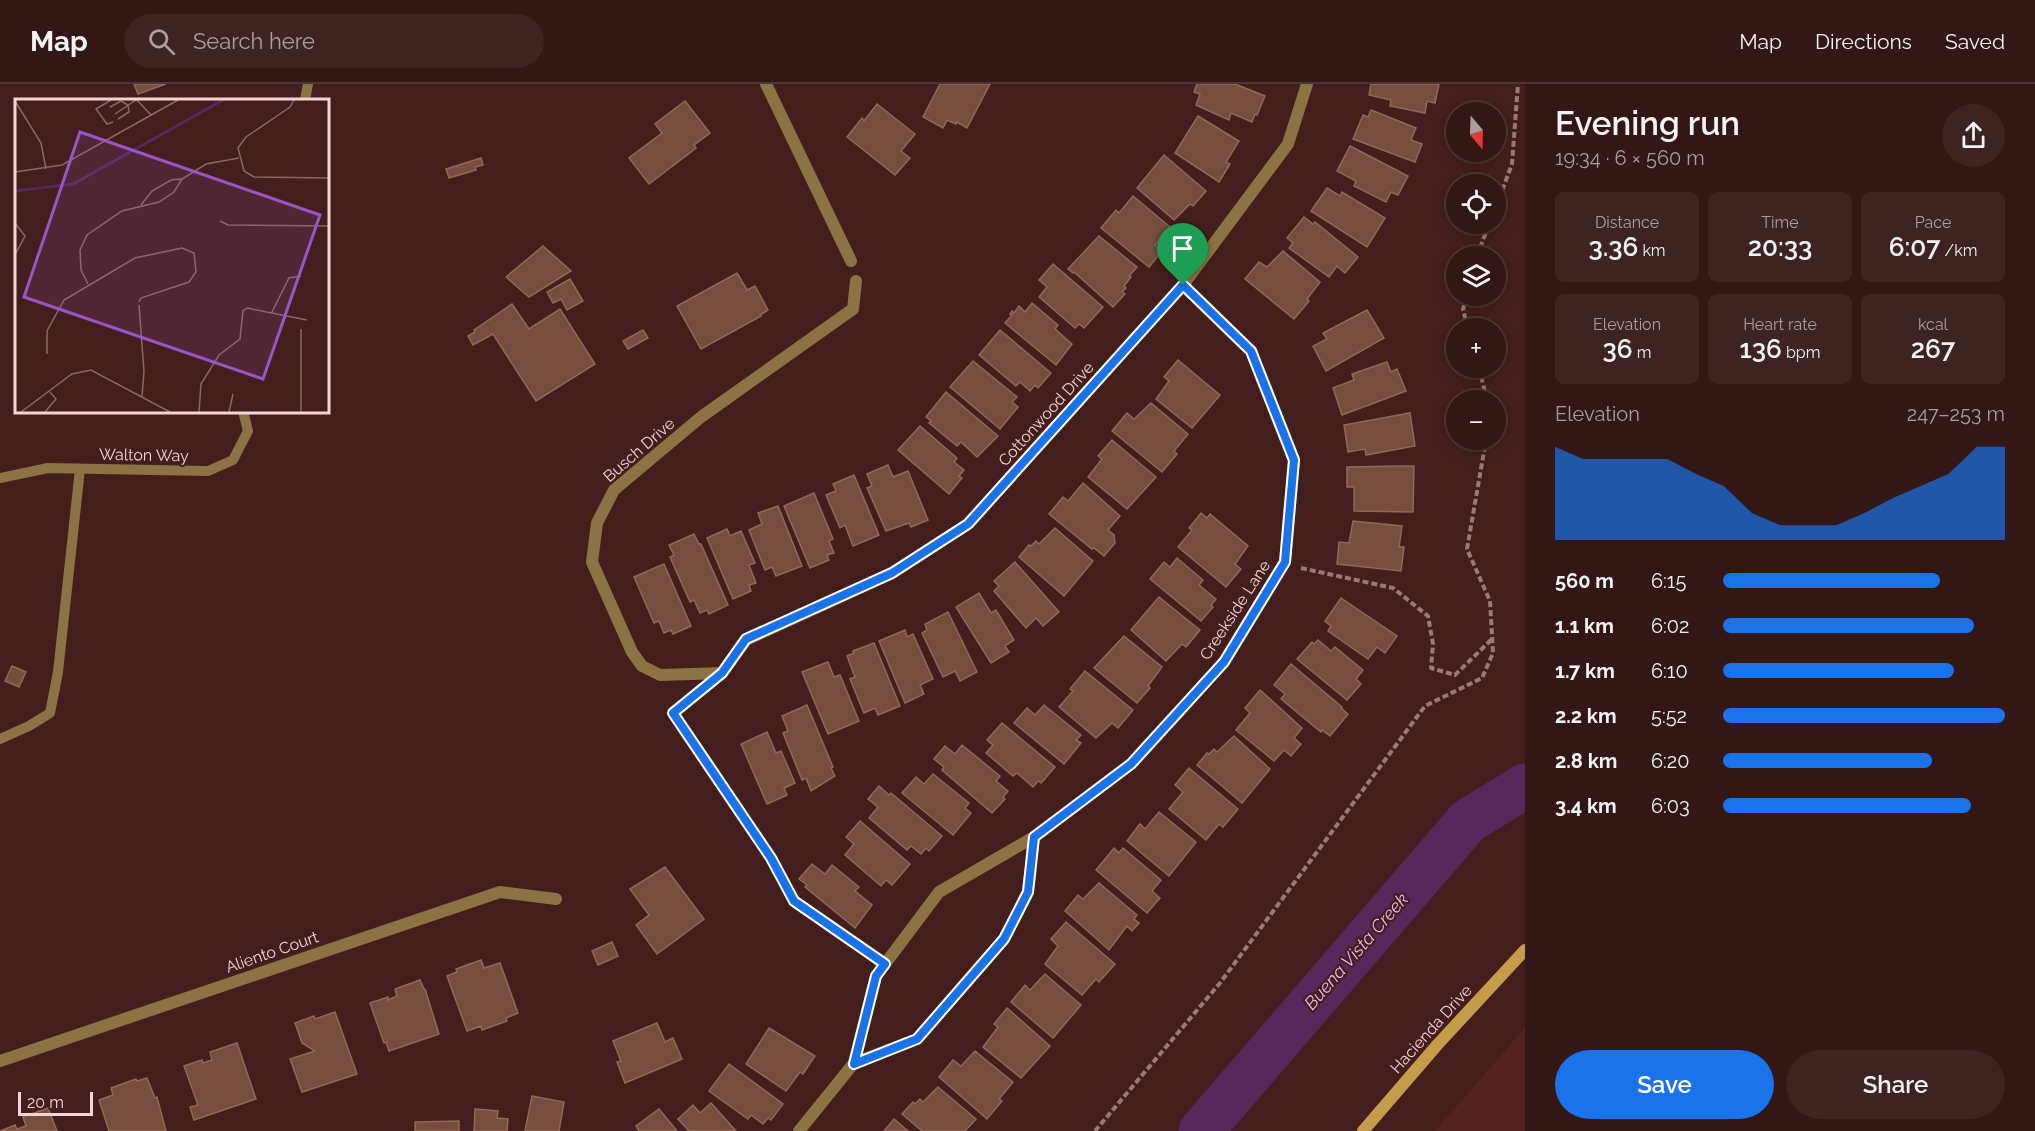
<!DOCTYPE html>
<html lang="en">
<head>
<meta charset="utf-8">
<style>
	:root { --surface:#331616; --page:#3e2323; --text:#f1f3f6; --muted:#a99fa1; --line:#4e3535; --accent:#1a73e8 }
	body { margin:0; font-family:Raleway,sans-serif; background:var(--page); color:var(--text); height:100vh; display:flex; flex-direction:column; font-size:22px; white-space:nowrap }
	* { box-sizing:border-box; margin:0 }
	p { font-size:20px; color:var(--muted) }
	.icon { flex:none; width:33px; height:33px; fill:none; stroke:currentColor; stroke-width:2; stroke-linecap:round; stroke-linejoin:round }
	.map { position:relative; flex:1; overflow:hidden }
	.sheet { display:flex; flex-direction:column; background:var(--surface); width:510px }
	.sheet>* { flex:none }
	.needle { width:39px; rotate:161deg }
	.fabs { position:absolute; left:1446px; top:18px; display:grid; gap:12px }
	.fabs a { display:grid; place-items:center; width:60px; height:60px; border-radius:50%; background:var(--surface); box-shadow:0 3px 15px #0003,0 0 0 2px var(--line); font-size:30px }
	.scale { position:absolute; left:18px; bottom:15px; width:75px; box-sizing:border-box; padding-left:6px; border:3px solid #f1d6d4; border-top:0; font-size:16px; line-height:21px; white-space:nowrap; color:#f1d6d4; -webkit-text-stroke:4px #441e1d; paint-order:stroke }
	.pin { position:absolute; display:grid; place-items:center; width:51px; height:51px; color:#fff; margin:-62px -26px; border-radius:50% 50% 50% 0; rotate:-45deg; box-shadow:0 0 6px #0007 }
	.pin .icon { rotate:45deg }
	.round { display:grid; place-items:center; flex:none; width:63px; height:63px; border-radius:32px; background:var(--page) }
	.summary { display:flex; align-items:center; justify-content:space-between; height:102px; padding:0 30px }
	h1 { font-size:33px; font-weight:600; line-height:45px }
	.figures { display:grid; grid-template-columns:repeat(3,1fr); gap:9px; height:102px; padding:6px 30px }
	.figures div { display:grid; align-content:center; border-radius:9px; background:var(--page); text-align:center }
	.figures b { font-size:26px; font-weight:600 }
	.figures small { font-size:16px; font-weight:400 }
	.figures p { font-size:16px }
	.chart { height:168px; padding:12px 30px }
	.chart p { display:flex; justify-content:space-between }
	.chart svg { width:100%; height:108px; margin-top:6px; fill:var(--accent); opacity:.7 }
	.primary-button { display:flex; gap:12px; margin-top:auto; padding:12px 30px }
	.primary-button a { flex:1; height:69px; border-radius:36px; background:var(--accent); color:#fff; font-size:24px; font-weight:600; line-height:69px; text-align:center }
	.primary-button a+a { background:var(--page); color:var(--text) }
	ul { padding:0 30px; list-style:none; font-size:20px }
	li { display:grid; grid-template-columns:96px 72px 1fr; align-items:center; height:45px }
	li i { height:15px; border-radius:8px; background:var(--accent) }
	header { display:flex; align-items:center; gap:36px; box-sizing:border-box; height:84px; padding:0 30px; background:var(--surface); border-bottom:2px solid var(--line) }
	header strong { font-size:28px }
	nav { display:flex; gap:33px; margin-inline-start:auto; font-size:21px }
	.search { width:420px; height:54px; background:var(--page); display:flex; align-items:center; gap:15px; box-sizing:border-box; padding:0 21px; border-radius:33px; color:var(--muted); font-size:22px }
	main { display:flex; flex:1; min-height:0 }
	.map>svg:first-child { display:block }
</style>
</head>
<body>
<header>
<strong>Map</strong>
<div class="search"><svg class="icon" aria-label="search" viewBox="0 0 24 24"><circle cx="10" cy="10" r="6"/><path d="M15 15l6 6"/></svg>Search here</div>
<nav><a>Map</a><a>Directions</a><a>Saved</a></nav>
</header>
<main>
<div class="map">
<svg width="1525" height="1047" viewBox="0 0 1525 1047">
	<rect width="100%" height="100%" fill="#441e1d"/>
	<polygon fill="#522322" points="1525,943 1525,1047 1435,1047 1510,961"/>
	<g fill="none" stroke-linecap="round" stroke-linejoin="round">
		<polyline stroke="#57285c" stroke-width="45" points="1201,1047 1468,737 1525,702"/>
	</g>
	<g fill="#764e3e" stroke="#926857" stroke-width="1.5">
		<polygon points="134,0 166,0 138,10"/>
		<polygon points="940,0 990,0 967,44 957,38 956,40 947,36 943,44 923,33"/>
		<polygon points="1197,0 1235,0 1265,12 1257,31 1255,30 1252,38 1231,29 1229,36 1196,21 1200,10 1194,8"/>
		<polygon points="1371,0 1439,0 1435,19 1427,17 1425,29 1390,22 1391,16 1369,11"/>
		<polygon points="685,17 710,49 694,61 696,64 649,100 629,74 662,49 655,40"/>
		<polygon points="877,20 915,50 901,67 910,74 895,91 847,53 862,34 864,37"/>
		<polygon points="1371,26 1416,44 1411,56 1422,60 1415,78 1353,55 1363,31 1368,33"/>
		<polygon points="1198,32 1239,57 1226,78 1230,80 1219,98 1175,69"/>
		<polygon points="1350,62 1408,92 1398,111 1391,108 1386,118 1354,102 1356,97 1337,87"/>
		<polygon points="1164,71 1206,107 1193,122 1190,120 1174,136 1137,104"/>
		<polygon points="481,74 483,81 475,83 476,86 449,94 446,85"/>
		<polygon points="1327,104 1340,112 1342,108 1385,134 1367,163 1311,127"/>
		<polygon points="1133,112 1170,143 1155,161 1162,167 1149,183 1101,144 1116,126 1119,129"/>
		<polygon points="1304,133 1313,140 1315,138 1358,173 1345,189 1337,182 1329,193 1289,164 1293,159 1287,154"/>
		<polygon points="1099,152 1137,183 1129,192 1131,193 1124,202 1126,204 1122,208 1125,210 1113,223 1074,188 1073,189 1068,185"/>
		<polygon points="543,162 571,187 529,213 506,193"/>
		<polygon points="1283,167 1320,198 1307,215 1309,217 1294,235 1245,195 1259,178 1267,183"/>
		<polygon points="1053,180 1103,223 1084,244 1079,240 1075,244 1039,213 1047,203 1039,196"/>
		<polygon points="737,189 747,206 755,202 768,226 760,231 761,232 701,265 677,222"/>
		<polygon points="570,195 583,217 567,226 561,215 553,219 547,208"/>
		<polygon points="1032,219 1058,241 1055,245 1072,260 1056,281 1005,239 1012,231 1010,230 1012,227 1014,229 1019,222 1025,228"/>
		<polygon points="512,220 529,245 560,225 595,280 536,317 493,250 473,261 468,252 475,248 474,246"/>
		<polygon points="1367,226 1384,254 1326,287 1313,262 1327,255 1323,249"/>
		<polygon points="643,246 648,254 628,265 623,257"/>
		<polygon points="1000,246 1051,289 1038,304 1035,301 1030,307 1020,298 1016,302 979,271"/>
		<polygon points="1178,276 1220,311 1192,344 1156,315 1169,297 1164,293"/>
		<polygon points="973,277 1017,313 1012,318 1018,323 1000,345 950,303"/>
		<polygon points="1387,278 1391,288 1397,285 1406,307 1342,331 1333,304 1354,296 1352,290"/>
		<polygon points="946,308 998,352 977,373 961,358 957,362 929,339 931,337 926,333"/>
		<polygon points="1151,319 1188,350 1174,367 1177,370 1162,388 1112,347 1127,329 1134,335"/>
		<polygon points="1410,329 1415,362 1366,371 1365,365 1348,368 1344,341"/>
		<polygon points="920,342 957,374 954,378 964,386 959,392 962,394 949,410 898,366"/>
		<polygon points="1112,356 1156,393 1127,425 1088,393 1102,375 1098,372"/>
		<polygon points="888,381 893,393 908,387 928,436 911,443 909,439 886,447 867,404 872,402 867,390"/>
		<polygon points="1398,382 1414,382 1413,428 1354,427 1354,403 1347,403 1347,383"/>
		<polygon points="854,391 879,451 853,462 845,441 840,444 826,411 836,407 833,400"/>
		<polygon points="1083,399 1120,432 1108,446 1114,451 1115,459 1104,472 1094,464 1092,465 1049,430 1063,413 1068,417"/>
		<polygon points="814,409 833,455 829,457 834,469 827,471 829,476 810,484 784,422"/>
		<polygon points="778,422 802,482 776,492 772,483 765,486 749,446 762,440 758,429"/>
		<polygon points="1201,429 1207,434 1210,430 1248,462 1235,480 1241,485 1226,503 1178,463 1192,446 1189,444"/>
		<polygon points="1353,437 1402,442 1399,463 1404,463 1401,487 1337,480 1339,458 1349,459"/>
		<polygon points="1055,444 1093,477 1064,512 1019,473 1029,461 1031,462 1036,457 1039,460"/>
		<polygon points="727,445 730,452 741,447 755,479 749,481 756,499 749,501 751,507 733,515 707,454"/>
		<polygon points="694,450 699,460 701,460 728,521 709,530 707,526 700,529 694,516 690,518 670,473 674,471 669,461"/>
		<polygon points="1177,474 1203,496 1199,501 1216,515 1211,521 1213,523 1201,537 1150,495 1164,478 1170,483"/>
		<polygon points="1015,478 1059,528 1043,542 1036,534 1026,544 994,507 999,502 994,497"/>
		<polygon points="664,480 691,542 673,550 671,546 664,549 659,537 654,539 634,493"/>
		<polygon points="979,509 991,529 996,526 1014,556 1005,562 1009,568 991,579 956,523"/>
		<polygon points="1159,513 1200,546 1186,563 1182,560 1166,577 1131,546"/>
		<polygon points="1341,514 1397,552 1385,569 1377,563 1368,575 1328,547 1331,542 1325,537"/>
		<polygon points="948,528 977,588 960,597 955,587 943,593 922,549 927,546 925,540"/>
		<polygon points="905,546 907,553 913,550 933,595 920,601 924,610 905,619 879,557"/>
		<polygon points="1124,552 1162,583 1148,602 1150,604 1137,619 1094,584"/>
		<polygon points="1318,556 1331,567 1335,563 1363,586 1356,595 1361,600 1347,616 1297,575 1312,558 1314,560"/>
		<polygon points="874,559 900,622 878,631 875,624 864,629 850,595 855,593 847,572 854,569 853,567"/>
		<polygon points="828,578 834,593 840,591 859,637 828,650 802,588"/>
		<polygon points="1291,580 1342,623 1341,624 1348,630 1330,652 1322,646 1321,648 1281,615 1285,610 1274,601"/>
		<polygon points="12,582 26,588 19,603 5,597"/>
		<polygon points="1085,587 1133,626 1118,644 1112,639 1096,654 1059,623 1073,607 1070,605"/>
		<polygon points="1260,606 1302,644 1294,654 1301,660 1291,672 1284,666 1274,677 1236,646 1250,629 1245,624"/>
		<polygon points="807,621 833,683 831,684 835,692 811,707 806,694 802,696 783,649 788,647 782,632"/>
		<polygon points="1044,621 1081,651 1076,656 1081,659 1064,680 1014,639 1027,624 1035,631"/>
		<polygon points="1002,639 1055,683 1041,699 1038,697 1033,703 1017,689 1013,692 986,669 993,661 987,656"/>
		<polygon points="767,648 776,669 781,667 795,699 784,704 787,711 767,720 741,660"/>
		<polygon points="1234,652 1270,685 1242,719 1197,681 1207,669 1209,670 1214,665 1217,668"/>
		<polygon points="962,661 1000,692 996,697 1008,707 1003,713 1005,715 992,729 942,686 944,683 934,675 945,662 955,670"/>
		<polygon points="1189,684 1238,725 1223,743 1219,740 1206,756 1169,725 1183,708 1175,701"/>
		<polygon points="933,690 969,719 965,724 971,729 953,751 902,709 916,693 924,700"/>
		<polygon points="879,702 889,711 891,709 942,752 929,767 926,764 921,770 911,762 907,766 869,734 878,723 868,715"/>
		<polygon points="1159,728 1196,758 1169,792 1127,757 1140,740 1145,745"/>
		<polygon points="860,737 910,780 892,801 886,796 881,802 845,771 854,760 846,753"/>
		<polygon points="1114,764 1119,769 1123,764 1161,796 1152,807 1160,814 1147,829 1096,786"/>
		<polygon points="812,780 825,790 832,781 859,803 855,807 872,821 855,844 805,803 807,801 799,795"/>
		<polygon points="665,783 704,835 657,870 636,841 649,831 630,805"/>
		<polygon points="1099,799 1137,831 1134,835 1139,839 1132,847 1127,842 1109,866 1065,827 1078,811 1083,815"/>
		<polygon points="1066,838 1115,880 1099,898 1096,895 1082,911 1045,880 1058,862 1051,855"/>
		<polygon points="612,858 618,872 598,881 592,867"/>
		<polygon points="481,876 484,884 500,879 518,929 506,934 507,937 482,946 481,942 467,947 447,892 457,888 456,885"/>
		<polygon points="1045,890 1081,921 1053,954 1011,918 1025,901 1030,906"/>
		<polygon points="420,896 424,905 425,905 439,950 389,967 386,958 384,959 370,919 388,913 388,916 397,912 395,905"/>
		<polygon points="1007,924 1050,962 1021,994 983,963 998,943 994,940"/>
		<polygon points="335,928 357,990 302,1008 290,975 315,967 302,959 295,939 314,932 315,935"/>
		<polygon points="657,939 665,958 673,954 682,975 625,999 617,978 621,977 613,957"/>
		<polygon points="769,944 815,972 803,990 800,988 786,1007 746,980"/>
		<polygon points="237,959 256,1015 194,1036 190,1023 198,1021 184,982 202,976 203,979 212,976 210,968"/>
		<polygon points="975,967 1013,998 999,1015 1002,1017 987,1035 939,993 953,976 961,982"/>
		<polygon points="729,980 783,1020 771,1036 768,1034 763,1040 751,1031 748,1035 709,1007"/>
		<polygon points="147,994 155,1014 157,1013 166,1047 109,1047 99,1016 113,1011 111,1004 136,995 137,997"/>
		<polygon points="938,1003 976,1035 965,1047 922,1047 902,1030 913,1018 915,1020 920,1015 923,1018"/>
		<polygon points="532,1012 564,1018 559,1047 525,1047"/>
		<polygon points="711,1019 736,1047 689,1047 678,1035 693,1021 700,1029"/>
		<polygon points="48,1024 57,1047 0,1047 15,1041 17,1045 26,1042 23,1033"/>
		<polygon points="475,1025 498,1027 497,1034 508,1035 507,1047 474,1047"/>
		<polygon points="659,1025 677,1047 639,1047 636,1042"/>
		<polygon points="894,1035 908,1047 884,1047"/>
		<polygon points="459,1037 459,1047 415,1047 415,1038"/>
	</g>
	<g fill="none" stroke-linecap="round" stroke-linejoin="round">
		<g stroke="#9a7a78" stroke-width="4" stroke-dasharray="6 3" stroke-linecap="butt">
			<polyline points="1496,123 1512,80 1518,0"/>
			<polyline points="1477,172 1489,140"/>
			<polyline points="1466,212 1463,226 1468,244"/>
			<polyline points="1479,284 1487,316"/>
			<polyline points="1301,484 1393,504 1428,532 1433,560 1431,584 1455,591 1492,555"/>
			<polyline points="698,608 673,629 771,774 794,817 871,870"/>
			<polyline points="1095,1047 1220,899 1425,622 1482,594 1493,569 1490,517 1467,465 1486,356"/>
		</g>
		<g stroke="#8c7343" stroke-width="10">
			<polyline points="305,16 308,0"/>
			<polyline points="0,394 48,384 208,387 233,376 248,347 243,327"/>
			<polyline points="0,655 29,642 50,629 58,588 80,385"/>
		</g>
		<g stroke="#8c7343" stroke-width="12">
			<polyline points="766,0 851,177"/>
			<polyline points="856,197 853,225 701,333 614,406 597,439 592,478 632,568 642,582 660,591 722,589 746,556 892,489 968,440 1183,201 1288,60 1307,0"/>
			<polyline points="0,977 500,808 556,815"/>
			<polyline points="854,979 917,955 1004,855 1028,808 1034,753"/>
			<polyline points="799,1047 854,979 876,892 939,808 1034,753 1131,680 1224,578 1285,478 1294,376 1251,267 1183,201"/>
		</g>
		<polyline stroke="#c49c4a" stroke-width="12" points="1363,1047 1438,960 1525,866"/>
	</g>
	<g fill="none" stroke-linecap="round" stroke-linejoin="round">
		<defs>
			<polygon id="route" points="1183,201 1251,267 1294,376 1285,478 1224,578 1131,680 1034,753 1028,808 1004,855 917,955 854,980 876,892 885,880 794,817 771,774 673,629 722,589 746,555 892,489 968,440"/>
		</defs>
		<use href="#route" stroke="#fff" stroke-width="12"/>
		<use href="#route" stroke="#1a73e8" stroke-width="8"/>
	</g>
	<g text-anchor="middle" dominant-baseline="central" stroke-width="4.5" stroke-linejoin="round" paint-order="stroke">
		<g font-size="16" fill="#f1d6d4" stroke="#441e1d">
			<text transform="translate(1046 330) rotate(-48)">Cottonwood Drive</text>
			<text transform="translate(639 366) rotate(-41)">Busch Drive</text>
			<text transform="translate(144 371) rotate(1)">Walton Way</text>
			<text transform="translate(1235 526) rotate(-57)">Creekside Lane</text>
			<text transform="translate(272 868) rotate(-19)">Aliento Court</text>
			<text transform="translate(1431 945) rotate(-48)">Hacienda Drive</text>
		</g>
		<g font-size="18" font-style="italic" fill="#efb6f6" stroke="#441e1d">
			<text transform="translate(1356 867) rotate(-49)">Buena Vista Creek</text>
		</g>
	</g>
	<g transform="translate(15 15)">
		<rect width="314" height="314" fill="#441e1d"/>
		<path fill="none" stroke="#57285c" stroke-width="3" d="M0,92L58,85L208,1"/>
		<path fill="none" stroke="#896866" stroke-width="1.5" d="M96,1L81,10L92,25L98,23M122,1L136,16M279,1L275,8L231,38L223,49L229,72L239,78L314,79M0,2L26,44L31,70M95,8L106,2L113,6M100,15L121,1M103,20L114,13L113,6M0,73L47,66L163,1M126,106L137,92L156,81L167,80M205,122L213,126L314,127M0,124L10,137L0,156M73,185L66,171L65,151L72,136L107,112L144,103L159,93L167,80L191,65L224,59M124,206L129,272L127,298M256,215L274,179L286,177M32,255V232L49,201L120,159L167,149L179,154L181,173L174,183L126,199L124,203M6,313L57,275L76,271L155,313M30,313L41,300L35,293M184,313L186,285L204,256L225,240L228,212L232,209L292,221M214,313L218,295M286,313V230"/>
		<path fill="#9856c4" fill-opacity="0.15" stroke="#9856c4" stroke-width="3" d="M65,33L305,116L248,280L9,198Z"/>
		<rect width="314" height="314" fill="none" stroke="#f1d6d4" stroke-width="3"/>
	</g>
</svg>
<div class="fabs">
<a><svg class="needle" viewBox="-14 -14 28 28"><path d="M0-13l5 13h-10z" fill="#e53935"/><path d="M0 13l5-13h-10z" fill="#a99fa1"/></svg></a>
<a><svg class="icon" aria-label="locate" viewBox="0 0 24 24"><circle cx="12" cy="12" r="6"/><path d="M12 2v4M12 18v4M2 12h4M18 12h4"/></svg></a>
<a><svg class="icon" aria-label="layers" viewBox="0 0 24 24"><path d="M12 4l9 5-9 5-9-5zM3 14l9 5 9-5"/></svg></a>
<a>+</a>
<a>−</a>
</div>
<div class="scale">20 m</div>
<div class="pin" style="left:1183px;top:201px;background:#1e9e55"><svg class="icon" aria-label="arrive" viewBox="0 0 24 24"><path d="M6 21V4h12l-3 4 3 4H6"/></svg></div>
</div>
<section class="sheet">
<div class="summary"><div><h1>Evening run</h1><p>19:34 · 6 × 560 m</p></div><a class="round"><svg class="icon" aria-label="share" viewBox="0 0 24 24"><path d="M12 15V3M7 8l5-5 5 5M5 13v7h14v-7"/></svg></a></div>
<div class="figures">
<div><p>Distance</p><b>3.36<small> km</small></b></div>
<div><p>Time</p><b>20:33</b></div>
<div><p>Pace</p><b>6:07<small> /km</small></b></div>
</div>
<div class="figures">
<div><p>Elevation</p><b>36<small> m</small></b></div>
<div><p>Heart rate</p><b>136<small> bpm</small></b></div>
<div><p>kcal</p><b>267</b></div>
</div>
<div class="chart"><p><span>Elevation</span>247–253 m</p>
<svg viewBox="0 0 160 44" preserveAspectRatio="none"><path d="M0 44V6L10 11L20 11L30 11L40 11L50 17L60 22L70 33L80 38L90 38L100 38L110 33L120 27L130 22L140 17L150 6L160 6V44z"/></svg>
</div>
<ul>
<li><b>560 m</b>6:15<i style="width:77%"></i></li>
<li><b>1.1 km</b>6:02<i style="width:89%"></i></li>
<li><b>1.7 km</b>6:10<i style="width:82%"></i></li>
<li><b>2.2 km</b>5:52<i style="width:100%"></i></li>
<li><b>2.8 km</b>6:20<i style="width:74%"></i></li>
<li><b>3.4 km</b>6:03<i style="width:88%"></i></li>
</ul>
<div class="primary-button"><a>Save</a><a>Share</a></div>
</section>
</main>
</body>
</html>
